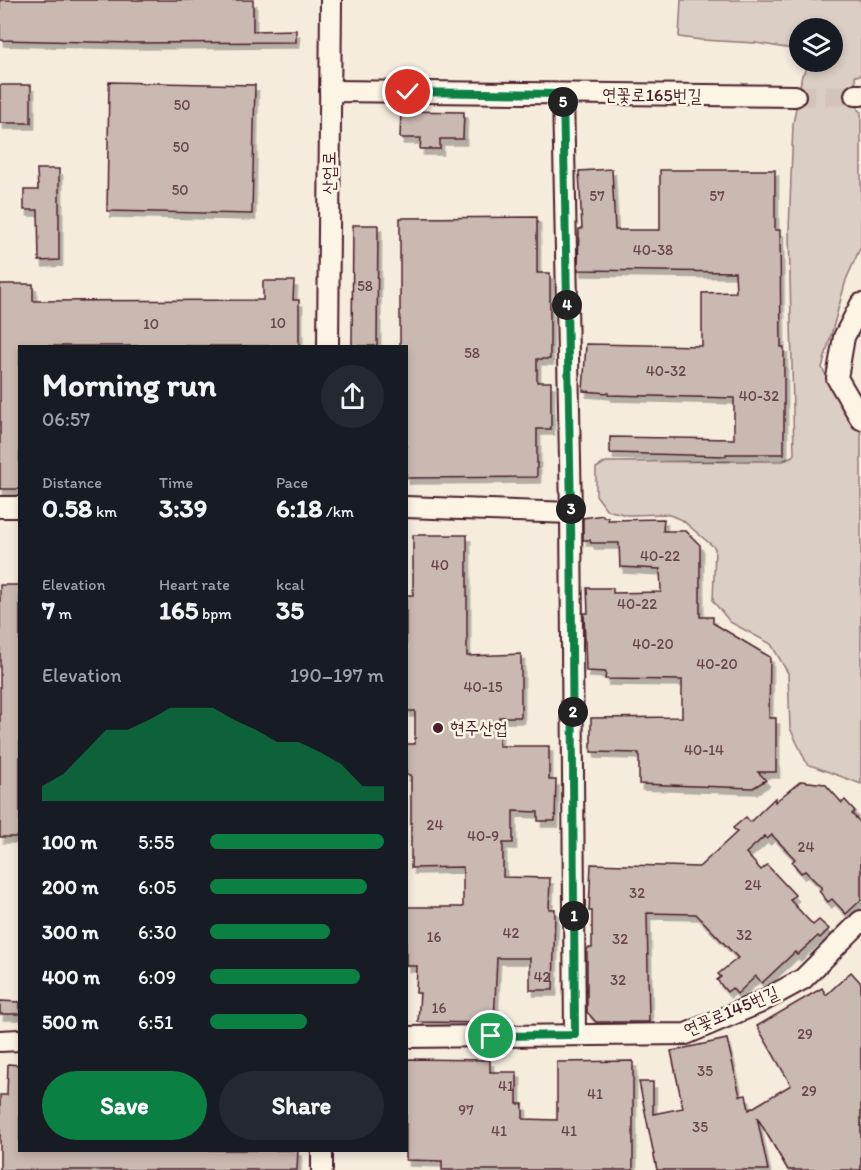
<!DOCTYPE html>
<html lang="en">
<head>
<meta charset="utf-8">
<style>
	:root { --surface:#171b24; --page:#242831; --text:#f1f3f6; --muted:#9ea1a6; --accent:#0b8043 }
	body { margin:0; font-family:Itim,"Poor Story",sans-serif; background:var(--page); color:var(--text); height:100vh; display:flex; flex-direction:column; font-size:22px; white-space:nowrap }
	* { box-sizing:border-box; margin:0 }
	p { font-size:20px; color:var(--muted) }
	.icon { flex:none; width:33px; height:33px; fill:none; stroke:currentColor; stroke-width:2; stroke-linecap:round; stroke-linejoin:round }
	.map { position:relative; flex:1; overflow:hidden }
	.side { position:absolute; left:18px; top:345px; width:390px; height:807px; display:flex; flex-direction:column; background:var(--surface); border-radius:0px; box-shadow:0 3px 9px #0003 }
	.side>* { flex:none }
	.buttons { position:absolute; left:789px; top:18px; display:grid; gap:12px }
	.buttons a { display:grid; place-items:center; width:54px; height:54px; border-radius:50%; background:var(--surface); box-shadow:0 3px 9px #0003; font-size:30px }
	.pin { position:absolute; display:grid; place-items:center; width:51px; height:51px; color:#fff; margin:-26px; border:3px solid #fff; border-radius:50%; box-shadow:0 2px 6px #0007 }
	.km { position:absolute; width:30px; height:30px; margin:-15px; border-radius:50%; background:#222; color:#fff; font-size:16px; line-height:30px; text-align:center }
	.round { display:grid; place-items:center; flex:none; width:63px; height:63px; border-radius:32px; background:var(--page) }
	.head { display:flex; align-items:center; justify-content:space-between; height:102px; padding:0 24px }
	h1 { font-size:33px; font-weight:700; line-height:45px }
	.stats { display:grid; grid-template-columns:repeat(3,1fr); gap:9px; height:102px; padding:6px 24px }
	.stats div { display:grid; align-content:center }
	.stats b { font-size:26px; font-weight:700 }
	.stats small { font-size:16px; font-weight:400 }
	.stats p { font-size:16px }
	.chart { height:168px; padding:12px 24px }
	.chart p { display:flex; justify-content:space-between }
	.chart svg { width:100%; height:108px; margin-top:6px; fill:var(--accent); opacity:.7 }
	.cta { display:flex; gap:12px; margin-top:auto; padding:12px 24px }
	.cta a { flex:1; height:69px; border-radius:36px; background:var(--accent); color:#fff; font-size:24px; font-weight:700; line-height:69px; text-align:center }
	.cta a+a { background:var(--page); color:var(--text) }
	ul { padding:0 24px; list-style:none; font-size:20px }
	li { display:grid; grid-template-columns:96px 72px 1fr; align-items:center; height:45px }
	li i { height:15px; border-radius:8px; background:var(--accent) }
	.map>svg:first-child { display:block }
</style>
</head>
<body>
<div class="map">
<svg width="861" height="1170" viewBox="0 0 861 1170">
	<defs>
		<filter id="shadow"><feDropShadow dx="3.5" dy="6" stdDeviation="0" flood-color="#0004"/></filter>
	</defs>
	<rect width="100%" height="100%" fill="#f5ecde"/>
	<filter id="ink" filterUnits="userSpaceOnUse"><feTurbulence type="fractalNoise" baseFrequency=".0167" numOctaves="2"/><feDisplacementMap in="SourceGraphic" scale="12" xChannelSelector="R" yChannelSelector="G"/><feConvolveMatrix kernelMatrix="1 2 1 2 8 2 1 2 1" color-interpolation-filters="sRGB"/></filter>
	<g filter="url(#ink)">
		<polygon fill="#dbcec4" stroke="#927678" stroke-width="1.5" points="681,0 861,0 861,75 855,76 858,110 861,112 861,246 846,280 822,368 845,409 861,433 861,784 807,764 790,728 788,673 771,644 730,622 713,601 715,548 682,520 667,514 627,515 607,510 596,495 596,468 606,462 783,461 794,455 789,231 793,124 802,75 807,68 835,61 833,60 832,28 800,28 799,50 756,43 702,40 679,37"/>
		<g fill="#cab9b1" stroke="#4a1f2b" stroke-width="1.5" filter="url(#shadow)">
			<polygon points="0,0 253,0 253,31 296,30 296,42 133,43 0,40"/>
			<polygon points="109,82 255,85 252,214 107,211"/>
			<rect x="0" y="85" width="31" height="38"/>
			<polygon points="401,111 464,112 463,139 440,139 440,149 420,149 421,138 400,138"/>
			<polygon points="37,169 59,169 59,260 39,261 38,210 24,210 24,190 38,190"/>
			<polygon points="612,169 615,230 660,230 660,170 775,170 775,230 780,230 781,347 784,347 784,454 726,454 726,456 610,453 610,437 734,439 734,398 608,395 608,393 583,391 586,344 702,346 702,293 736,292 735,272 578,270 579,229 582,229 579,171"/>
			<polygon points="537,217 537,273 550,273 550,359 537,359 537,382 551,382 551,429 537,429 537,477 406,478 406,346 400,346 400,218"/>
			<polygon points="353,225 378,225 377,346 352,346"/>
			<polygon points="263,281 294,281 293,300 299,300 299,346 20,346 20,489 0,489 0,284 33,284 33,301 263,300"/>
			<polygon points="603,515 603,517 608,517 608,520 664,519 663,531 686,531 700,545 700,617 713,617 713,623 770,657 769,718 776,718 776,772 758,772 766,780 753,788 639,784 639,753 591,752 591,718 682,717 682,680 605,679 606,672 586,671 584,613 588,613 587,588 613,588 613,593 661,592 660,569 620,567 619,543 591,543 590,540 583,540 583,518"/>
			<polygon points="413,535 467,535 467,656 521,654 521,717 499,717 499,746 549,746 549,780 556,780 555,821 538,821 538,812 513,811 513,843 503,843 503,877 550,878 549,909 555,909 553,990 530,990 530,958 497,958 494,1023 418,1022 420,993 416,993 417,966 406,966 406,907 463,907 463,867 411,868 411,775 406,775 406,744 415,744 415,711 406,711 406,595 413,595"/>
			<rect x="0" y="585" width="20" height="252"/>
			<polygon points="801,781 825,784 842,803 845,800 855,811 852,814 861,823 861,900 846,914 832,899 828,902 819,891 822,888 805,871 801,873 792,862 795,859 772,835 767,839 765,836 746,853 761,870 767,865 795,895 790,900 813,925 819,920 829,929 820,938 818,936 797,955 795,952 762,983 756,976 737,994 732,988 727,992 717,980 721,977 718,974 738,958 696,914 647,913 649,1022 596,1022 587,1012 587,948 592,948 592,911 589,911 591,864 699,867 737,832 733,828 746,817 750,822 775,798 775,802"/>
			<polygon points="851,972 861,983 861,1170 788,1170 757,1117 768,1170 657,1170 639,1082 653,1082 653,1114 683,1108 671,1051 727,1039 740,1096 746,1095 749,1110 791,1085 757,1026 822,988 826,995"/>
			<polygon points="0,1001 20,1002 20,1014 0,1014"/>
			<polygon points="406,1059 490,1060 490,1072 517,1072 517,1104 523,1104 523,1119 557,1120 557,1062 633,1061 633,1170 442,1170 442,1161 406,1160"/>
			<polygon points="8,1064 20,1065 20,1150 298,1150 297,1170 0,1170 0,1095 7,1095"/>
		</g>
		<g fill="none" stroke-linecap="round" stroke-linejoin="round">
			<polyline stroke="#d3c3ba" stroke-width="20" stroke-dasharray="20 10" stroke-linecap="butt" points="795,96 855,95"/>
			<defs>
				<g id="minor">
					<polyline points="330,91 795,96"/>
					<polyline points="563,94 571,513 575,1035"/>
					<polyline points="855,95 861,95"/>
					<polyline points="861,304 844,337 837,378 861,419"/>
					<polyline points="328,346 331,0"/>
					<polyline points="0,507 20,507"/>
					<polyline points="406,507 571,513"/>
					<polyline points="406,1037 686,1034 759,1003 803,979 861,921"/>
					<polyline points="0,1041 20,1040"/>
					<polyline points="322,1170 322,1150"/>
				</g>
			</defs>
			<use href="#minor" stroke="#4a1f2b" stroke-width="24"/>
			<use href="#minor" stroke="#fcf5e5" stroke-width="20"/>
		</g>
	</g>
	<g fill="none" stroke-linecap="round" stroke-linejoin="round" filter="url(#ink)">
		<defs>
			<polyline id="route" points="408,92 563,94 571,513 575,1035 491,1036"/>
		</defs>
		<use href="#route" stroke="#fff" stroke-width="12"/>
		<use href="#route" stroke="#0b8043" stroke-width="8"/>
	</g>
	<circle fill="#4a1f2b" stroke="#fcf5e5" stroke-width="2" cx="438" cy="728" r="6"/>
	<g text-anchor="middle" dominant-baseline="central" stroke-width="5" stroke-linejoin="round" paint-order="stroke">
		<g font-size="15" fill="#6a464c">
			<text x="182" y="105">50</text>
			<text x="181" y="147">50</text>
			<text x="180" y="190">50</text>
			<text x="597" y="196">57</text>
			<text x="717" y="196">57</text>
			<text x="653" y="250">40-38</text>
			<text x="365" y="286">58</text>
			<text x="278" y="323">10</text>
			<text x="151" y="324">10</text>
			<text x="472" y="353">58</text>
			<text x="666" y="371">40-32</text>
			<text x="759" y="396">40-32</text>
			<text x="660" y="556">40-22</text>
			<text x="440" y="565">40</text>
			<text x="637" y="604">40-22</text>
			<text x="653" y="644">40-20</text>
			<text x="717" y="664">40-20</text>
			<text x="483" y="687">40-15</text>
			<text x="704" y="750">40-14</text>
			<text x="435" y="825">24</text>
			<text x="483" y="836">40-9</text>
			<text x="806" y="847">24</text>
			<text x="753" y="885">24</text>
			<text x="637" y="893">32</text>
			<text x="511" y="933">42</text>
			<text x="744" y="935">32</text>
			<text x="434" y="937">16</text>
			<text x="620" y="939">32</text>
			<text x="542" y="977">42</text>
			<text x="618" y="980">32</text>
			<text x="439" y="1008">16</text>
			<text x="805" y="1034">29</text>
			<text x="705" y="1071">35</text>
			<text x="506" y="1086">41</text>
			<text x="809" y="1091">29</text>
			<text x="595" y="1094">41</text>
			<text x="466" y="1110">97</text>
			<text x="700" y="1127">35</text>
			<text x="499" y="1131">41</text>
			<text x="569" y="1131">41</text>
		</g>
		<g font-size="18" fill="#4a1f2b" stroke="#fcf5e5">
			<text transform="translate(652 95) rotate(1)">연꽃로165번길</text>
			<text transform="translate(329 173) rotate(-90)">산업로</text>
			<text transform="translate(731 1011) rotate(-23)">연꽃로145번길</text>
		</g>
		<g font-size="18" fill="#4a1f2b" stroke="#fcf5e5" text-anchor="start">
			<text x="450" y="728">현주산업</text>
		</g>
	</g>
</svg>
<div class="buttons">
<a><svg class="icon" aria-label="layers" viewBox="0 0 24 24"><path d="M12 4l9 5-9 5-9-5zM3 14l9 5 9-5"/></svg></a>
</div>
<div class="pin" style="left:491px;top:1036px;background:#1e9e55"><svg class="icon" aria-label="arrive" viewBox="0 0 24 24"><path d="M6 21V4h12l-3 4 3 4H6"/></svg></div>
<div class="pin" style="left:408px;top:92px;background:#d93025"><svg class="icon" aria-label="check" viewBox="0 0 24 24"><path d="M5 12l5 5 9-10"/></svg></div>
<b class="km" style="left:574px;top:916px">1</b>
<b class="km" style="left:573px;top:712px">2</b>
<b class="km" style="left:571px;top:509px">3</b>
<b class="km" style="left:567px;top:305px">4</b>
<b class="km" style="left:563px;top:102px">5</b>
<section class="side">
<div class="head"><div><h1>Morning run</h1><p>06:57</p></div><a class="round"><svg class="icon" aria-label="share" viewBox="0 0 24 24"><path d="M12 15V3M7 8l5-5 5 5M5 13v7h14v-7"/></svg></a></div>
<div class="stats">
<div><p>Distance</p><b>0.58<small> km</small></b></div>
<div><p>Time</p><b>3:39</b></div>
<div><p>Pace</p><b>6:18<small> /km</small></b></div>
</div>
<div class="stats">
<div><p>Elevation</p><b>7<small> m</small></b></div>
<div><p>Heart rate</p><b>165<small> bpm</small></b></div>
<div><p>kcal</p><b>35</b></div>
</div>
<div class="chart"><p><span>Elevation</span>190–197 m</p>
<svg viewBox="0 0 160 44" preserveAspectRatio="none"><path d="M0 44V38L10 33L20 24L30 15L40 15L50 11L60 6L70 6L80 6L90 11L100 15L110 20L120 20L130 24L140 29L150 38L160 38V44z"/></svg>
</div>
<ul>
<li><b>100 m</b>5:55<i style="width:100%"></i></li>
<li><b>200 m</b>6:05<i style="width:90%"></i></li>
<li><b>300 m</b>6:30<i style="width:69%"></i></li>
<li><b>400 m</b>6:09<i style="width:86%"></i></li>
<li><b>500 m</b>6:51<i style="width:56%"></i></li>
</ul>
<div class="cta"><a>Save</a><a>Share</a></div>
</section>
</div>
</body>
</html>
